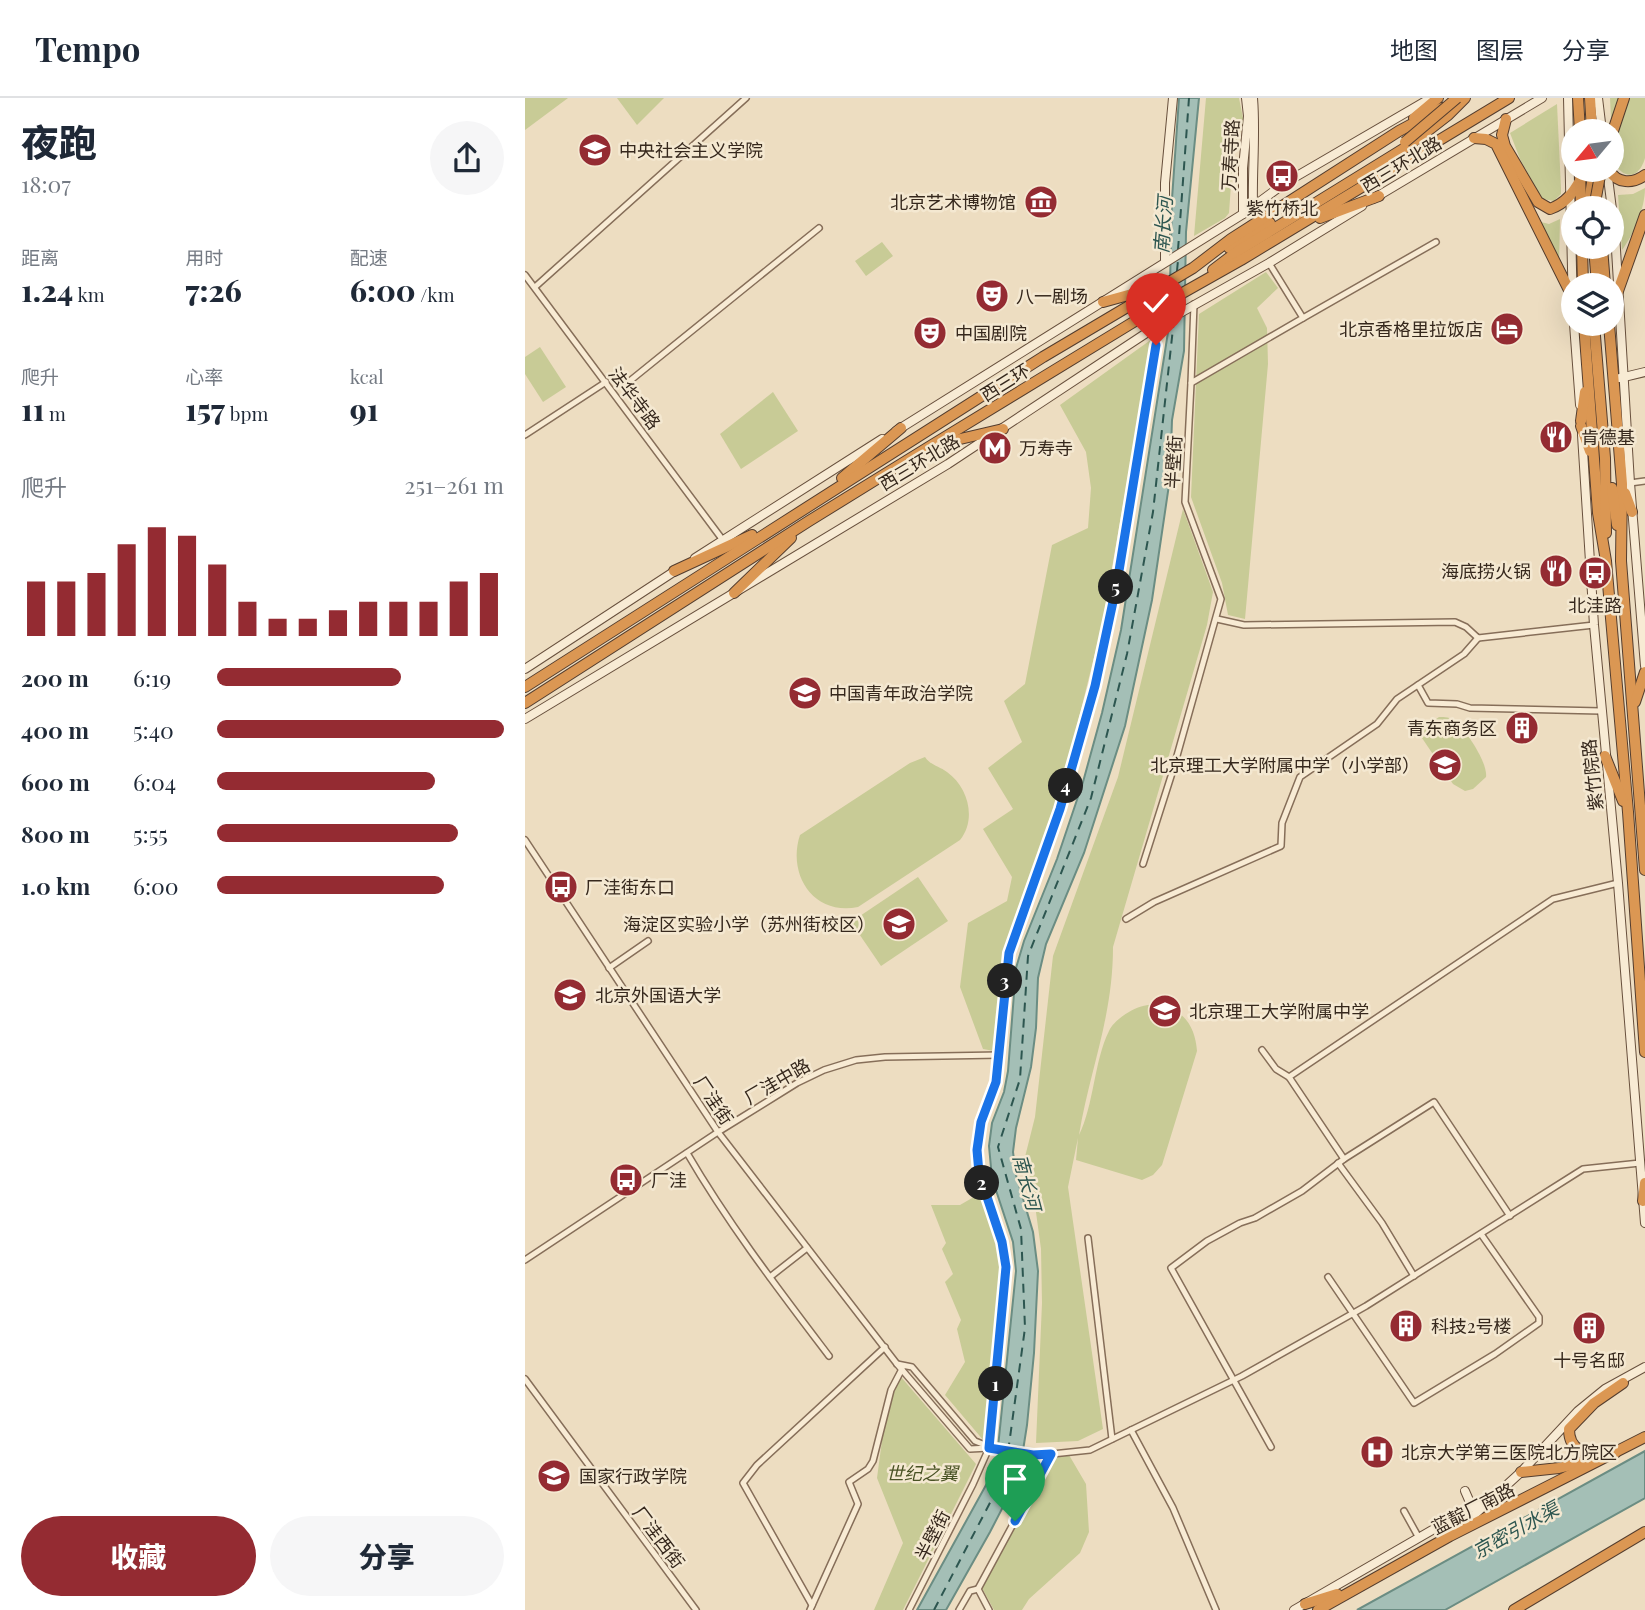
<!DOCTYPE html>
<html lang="zh">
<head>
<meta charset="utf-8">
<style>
	:root { --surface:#fff; --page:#f6f6f7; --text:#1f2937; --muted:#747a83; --line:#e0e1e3; --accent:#942b32 }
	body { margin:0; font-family:"Playfair Display","Noto Sans SC",serif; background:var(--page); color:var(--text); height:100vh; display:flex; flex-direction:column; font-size:26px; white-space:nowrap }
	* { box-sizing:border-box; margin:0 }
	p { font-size:23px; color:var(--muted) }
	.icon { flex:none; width:38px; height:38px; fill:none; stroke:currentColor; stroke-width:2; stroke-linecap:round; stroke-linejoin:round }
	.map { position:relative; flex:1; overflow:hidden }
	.panel { display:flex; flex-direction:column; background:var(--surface); width:525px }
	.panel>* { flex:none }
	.needle { width:46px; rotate:241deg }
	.buttons { position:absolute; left:1036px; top:21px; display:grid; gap:14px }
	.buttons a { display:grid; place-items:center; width:63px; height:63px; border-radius:50%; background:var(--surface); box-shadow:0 7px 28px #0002; font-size:35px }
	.pin { position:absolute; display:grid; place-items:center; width:60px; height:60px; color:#fff; margin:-72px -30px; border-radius:50% 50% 50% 0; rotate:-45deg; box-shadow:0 0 7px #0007 }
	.pin .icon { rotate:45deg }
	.km { position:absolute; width:35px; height:35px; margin:-18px; border-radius:50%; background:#222; color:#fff; font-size:19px; line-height:35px; text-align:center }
	.round { display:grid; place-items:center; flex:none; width:74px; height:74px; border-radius:37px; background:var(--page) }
	.overview { display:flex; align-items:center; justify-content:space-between; height:119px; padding:0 21px }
	h1 { font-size:38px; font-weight:800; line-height:52px }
	.figures { display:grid; grid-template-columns:repeat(3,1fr); gap:10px; height:119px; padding:7px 21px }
	.figures div { display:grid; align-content:center }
	.figures b { font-size:30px; font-weight:800 }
	.figures small { font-size:19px; font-weight:400 }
	.figures p { font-size:19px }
	.chart { height:196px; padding:14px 21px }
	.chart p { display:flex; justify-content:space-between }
	.chart svg { width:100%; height:126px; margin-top:7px; stroke:var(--accent); stroke-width:6 }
	.button { display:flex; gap:14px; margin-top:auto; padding:14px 21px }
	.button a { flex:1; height:80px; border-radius:42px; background:var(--accent); color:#fff; font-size:28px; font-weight:800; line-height:80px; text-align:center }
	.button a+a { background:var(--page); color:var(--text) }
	ul { padding:0 21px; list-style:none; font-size:23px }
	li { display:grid; grid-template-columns:112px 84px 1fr; align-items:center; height:52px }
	li i { height:18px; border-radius:9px; background:var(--accent) }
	header { display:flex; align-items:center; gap:42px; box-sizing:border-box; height:98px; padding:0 35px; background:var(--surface); border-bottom:2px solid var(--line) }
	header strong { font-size:33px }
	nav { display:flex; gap:38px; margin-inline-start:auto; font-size:24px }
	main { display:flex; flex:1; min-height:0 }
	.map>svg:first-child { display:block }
</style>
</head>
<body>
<header>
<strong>Tempo</strong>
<nav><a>地图</a><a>图层</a><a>分享</a></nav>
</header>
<main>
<section class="panel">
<div class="overview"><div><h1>夜跑</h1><p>18:07</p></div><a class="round"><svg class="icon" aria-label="share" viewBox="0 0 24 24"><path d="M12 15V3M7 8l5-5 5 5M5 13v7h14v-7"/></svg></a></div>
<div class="figures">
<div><p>距离</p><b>1.24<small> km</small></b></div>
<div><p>用时</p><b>7:26</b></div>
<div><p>配速</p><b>6:00<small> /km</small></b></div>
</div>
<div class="figures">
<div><p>爬升</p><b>11<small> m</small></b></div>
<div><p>心率</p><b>157<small> bpm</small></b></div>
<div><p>kcal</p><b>91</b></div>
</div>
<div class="chart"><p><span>爬升</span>251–261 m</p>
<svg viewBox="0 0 160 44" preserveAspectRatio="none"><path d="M5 44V25M15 44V25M25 44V22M35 44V12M45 44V6M55 44V9M65 44V19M75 44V32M85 44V38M95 44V38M105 44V35M115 44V32M125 44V32M135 44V32M145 44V25M155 44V22"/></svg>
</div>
<ul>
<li><b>200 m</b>6:19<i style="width:64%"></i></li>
<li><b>400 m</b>5:40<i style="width:100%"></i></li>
<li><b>600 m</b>6:04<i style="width:76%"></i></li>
<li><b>800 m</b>5:55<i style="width:84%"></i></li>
<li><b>1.0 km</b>6:00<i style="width:79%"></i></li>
</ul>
<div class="button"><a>收藏</a><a>分享</a></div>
</section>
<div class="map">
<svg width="1120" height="1512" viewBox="0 0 1120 1512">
	<rect width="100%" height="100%" fill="#edddc1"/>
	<g fill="#c8cb96">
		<polygon points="0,0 43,0 0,32"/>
		<polygon points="92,0 139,0 112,27"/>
		<polygon points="681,0 714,0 719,25 712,41 708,58 704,115 700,120 669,138"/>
		<path d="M1085,0H1120V60C1114,82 1097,82 1088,62Z"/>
		<polygon points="1032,6 1036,90 1036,96 1029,103 1017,101 995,61 985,35"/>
		<path d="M1120,90C1120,110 1109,136 1097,152L1093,97L1108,96Z"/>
		<polygon points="1035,121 1034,166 1016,124 1024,126"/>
		<polygon points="357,144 368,158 341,178 330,163"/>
		<polygon points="741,174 753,190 732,210 742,230 743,266 720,521 703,517 697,485 666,399 674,216"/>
		<polygon points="627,241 577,527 541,672 481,852 469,953 458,951 435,889 443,825 482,803 487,779 458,731 488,711 463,670 497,644 479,603 500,586 527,447 563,430 566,390 561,354 535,307"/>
		<polygon points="15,249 41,289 18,304 0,276 0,259"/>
		<polygon points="248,294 273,333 216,371 195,336"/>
		<path d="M658,411L688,494L682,527L588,849C588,919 565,971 554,1037C569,1007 569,963 584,933C589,922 606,911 618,908C630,905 643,908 654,915C666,924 671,938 672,953L637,1067L628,1077L617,1082L551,1062L553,1040L543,1089L578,1331L553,1343L511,1345L517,1205L516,1151L510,1107L500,1059L510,1019L528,858L593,679Z"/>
		<path d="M914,619C920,619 925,619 930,623C941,632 963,665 961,679L948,691L940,693L928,686L897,640L901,628Z"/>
		<path d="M400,659C405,667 414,668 422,674C443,689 452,721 435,742L333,809C288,818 262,776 275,737L385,665Z"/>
		<polygon points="393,779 423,823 356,868 326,824"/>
		<polygon points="454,1096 474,1151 477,1185 459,1343 420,1297 440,1264 432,1231 436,1222 420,1184 428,1176 417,1151 421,1145 406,1107 435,1107"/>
		<polygon points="376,1279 451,1366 378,1512 349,1512 378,1445 352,1380 364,1290"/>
		<polygon points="544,1357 561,1386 564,1434 555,1455 504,1501 497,1512 469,1512 457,1490 529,1358"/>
	</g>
	<g fill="#a4bfb6" stroke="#6b8d83" stroke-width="2">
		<polygon points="654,0 674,0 661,134 659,253 647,322 645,380 627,502 600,628 559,755 521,846 513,880 511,930 506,969 491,1030 488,1054 491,1077 508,1134 513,1173 509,1255 502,1327 494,1378 465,1434 421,1512 392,1512 471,1369 491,1173 488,1144 467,1080 464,1048 467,1025 479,994 483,973 491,870 499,843 532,761 558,684 577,615 596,532 644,228 647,101"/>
		<polygon points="1120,1353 1120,1400 920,1512 832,1512"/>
	</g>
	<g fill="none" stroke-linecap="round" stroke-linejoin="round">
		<g stroke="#2d5650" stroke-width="2" stroke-dasharray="9 7" stroke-linecap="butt">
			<polyline points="653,152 664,0"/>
			<polyline points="652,173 653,162"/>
			<polyline points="650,215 650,203"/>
			<polyline points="409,1512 480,1376 500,1230 496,1131 473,1049 495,981 503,858 566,700 602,556 628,414 649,221"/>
		</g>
		<defs>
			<g id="street">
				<polyline points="0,177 197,441"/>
				<polyline points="10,189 221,0"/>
				<polyline points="669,206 666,285 778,220 744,165"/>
				<polyline points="778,220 911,144"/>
				<polyline points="106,282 294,130"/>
				<polyline points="0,337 81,284"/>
				<polyline points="1105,385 1120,383"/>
				<polyline points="692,521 719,527 930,524 941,529 953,540 1069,527"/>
				<polyline points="893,587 903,605 932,606 945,610 1076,613"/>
				<polyline points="0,742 193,1034 372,1266 445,1351 464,1350"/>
				<polyline points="618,766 648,672 696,501 660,404 666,285"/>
				<polyline points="601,821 629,804 756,748 757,725 775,679 852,626 872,601 939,556 953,540"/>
				<polyline points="84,870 123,843"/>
				<polyline points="737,952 751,971 764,979"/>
				<path d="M162,1055C204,1127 254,1192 304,1258"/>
				<polyline points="813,1065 857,1125 889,1178"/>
				<polyline points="985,1118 909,1004 819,1061 764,979 1028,801 1093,785"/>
				<polyline points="563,1140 587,1341"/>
				<polyline points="0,1162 193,1034 272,985 299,972 331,962 360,959 475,957"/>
				<polyline points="245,1179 282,1150"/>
				<polyline points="803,1179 889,1305 970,1256 1014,1225 1014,1219 956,1136"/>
				<polyline points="372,1266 387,1269 450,1343 470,1351 508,1358 565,1352 717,1278 841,1208 1058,1071 1115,1065"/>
				<polyline points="0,1281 171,1512"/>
				<polyline points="606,1332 648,1410 691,1512"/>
				<polyline points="746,1349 646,1170 682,1143 715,1125 730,1120 777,1093 819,1061"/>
				<polyline points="879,1413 894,1440"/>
				<polyline points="287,1507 218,1385 232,1367 360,1249"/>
				<polyline points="285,1512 333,1406 324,1384 343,1371 348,1363 366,1292 377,1271"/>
				<polyline points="384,1512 448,1386 464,1350 481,1169 477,1144 454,1075 452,1052 456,1024 471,984 484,855 535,711 570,588 592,485 631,248 632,228"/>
				<polyline points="434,1512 445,1493 453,1491"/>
				<polyline points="464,1512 453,1491 526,1356"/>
			</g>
			<g id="secondary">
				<path d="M728,0C731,36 727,72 728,108"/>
				<polyline points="1043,0 1048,213"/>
				<polyline points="1073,0 1077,33"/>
				<polyline points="1082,72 1090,135 1105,385 1120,568"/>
				<polyline points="848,101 1017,0"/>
				<polyline points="718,116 718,70 723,18 721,0"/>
				<polyline points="640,163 640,85 648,0"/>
				<polyline points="1049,226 1055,307"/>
				<polyline points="1095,280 1120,274"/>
				<polyline points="371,333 718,116 760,85 906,0"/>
				<polyline points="1057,337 1069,527 1093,785 1120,1125"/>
				<polyline points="170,460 357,341"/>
				<polyline points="0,571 153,471"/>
				<polyline points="0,621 423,366 632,228 744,165 837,108"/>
				<polyline points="940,1393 947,1409"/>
				<polyline points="936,1429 996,1374 1053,1313 1080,1291 1120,1269"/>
				<polyline points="769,1512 947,1409 964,1404"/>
			</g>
			<g id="highway">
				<polyline points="1053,0 1055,33"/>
				<polyline points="1065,0 1067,33"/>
				<polyline points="889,20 913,0"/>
				<path d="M981,21L977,37L980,48L1013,104L1025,111C1041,105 1048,95 1056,81"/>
				<polyline points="1087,36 1099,0"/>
				<polyline points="949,40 961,41 971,46 1047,198"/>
				<polyline points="1055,72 1056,110"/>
				<path d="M1084,72C1092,86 1108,86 1120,77"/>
				<polyline points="1063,110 1069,72"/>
				<polyline points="795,120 854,98"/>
				<polyline points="1057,149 1058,187"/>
				<polyline points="1069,149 1072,187"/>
				<polyline points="1077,149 1080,187"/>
				<polyline points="704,150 745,125"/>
				<polyline points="688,172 713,153 883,48 923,17 940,0"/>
				<polyline points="578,204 625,191"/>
				<polyline points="1087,205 1093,193 1120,117"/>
				<polyline points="1059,226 1073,415 1081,463 1103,714 1120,954"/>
				<polyline points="1069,226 1080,360 1081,435"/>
				<polyline points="1084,226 1097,386 1096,463 1120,772"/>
				<polyline points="1056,323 1060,294"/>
				<polyline points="1056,328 1065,353"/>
				<polyline points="418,345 478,331"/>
				<polyline points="317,380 376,330"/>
				<polyline points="1087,390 1092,427"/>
				<polyline points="1100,395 1107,414"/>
				<polyline points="149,473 227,437"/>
				<polyline points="209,495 266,440"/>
				<polyline points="0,589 518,259 668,170 706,141 874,33 917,10"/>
				<polyline points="1110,604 1120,574"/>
				<polyline points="0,605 284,423 407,347 638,206 716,162 984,0"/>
				<polyline points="1080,658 1098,703"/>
				<polyline points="1118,1103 1120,1085"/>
				<path d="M1090,1355C1068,1354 1044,1359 1044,1331L1069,1305L1098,1285"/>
				<polyline points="996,1374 1034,1370 1066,1362"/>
				<polyline points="780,1506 812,1496"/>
				<polyline points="793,1512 925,1438 1120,1339"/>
				<polyline points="989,1512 1120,1434"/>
			</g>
		</defs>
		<use href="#street" stroke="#866e59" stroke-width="8"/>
		<use href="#secondary" stroke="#68503d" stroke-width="10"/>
		<use href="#highway" stroke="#543d2e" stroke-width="12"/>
		<use href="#street" stroke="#f8ebd4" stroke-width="5"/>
		<use href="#secondary" stroke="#f8ebd4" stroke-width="8"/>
		<use href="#highway" stroke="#db9753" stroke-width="10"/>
		<defs>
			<g id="highway-bridge">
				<polyline points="880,44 932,0"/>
				<polyline points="1069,110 1076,72"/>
			</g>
		</defs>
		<use href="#highway-bridge" stroke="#543d2e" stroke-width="12" stroke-linecap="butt"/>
		<use href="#highway-bridge" stroke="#db9753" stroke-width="10"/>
	</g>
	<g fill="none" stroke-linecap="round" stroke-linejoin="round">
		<defs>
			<polyline id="route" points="490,1423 526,1356 508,1357 464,1350 481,1169 477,1144 454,1075 452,1052 456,1024 471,984 484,855 535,711 570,588 592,485 631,247"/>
		</defs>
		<use href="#route" stroke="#fff" stroke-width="14"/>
		<use href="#route" stroke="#1a73e8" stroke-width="9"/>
	</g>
	<defs>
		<symbol id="university-disc" viewBox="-11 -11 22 22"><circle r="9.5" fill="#942b32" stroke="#f4e8d1"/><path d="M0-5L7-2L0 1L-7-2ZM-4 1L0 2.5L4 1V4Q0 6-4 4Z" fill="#fff"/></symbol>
		<symbol id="bus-disc" viewBox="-11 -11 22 22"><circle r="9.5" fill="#942b32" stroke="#f4e8d1"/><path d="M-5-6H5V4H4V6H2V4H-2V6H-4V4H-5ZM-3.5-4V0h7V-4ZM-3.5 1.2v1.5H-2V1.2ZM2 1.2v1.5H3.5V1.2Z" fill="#fff"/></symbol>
		<symbol id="museum-disc" viewBox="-11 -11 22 22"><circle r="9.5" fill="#942b32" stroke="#f4e8d1"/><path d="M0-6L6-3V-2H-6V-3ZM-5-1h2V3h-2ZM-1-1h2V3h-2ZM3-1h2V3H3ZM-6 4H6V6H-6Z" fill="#fff"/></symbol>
		<symbol id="theatre-disc" viewBox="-11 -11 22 22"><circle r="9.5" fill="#942b32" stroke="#f4e8d1"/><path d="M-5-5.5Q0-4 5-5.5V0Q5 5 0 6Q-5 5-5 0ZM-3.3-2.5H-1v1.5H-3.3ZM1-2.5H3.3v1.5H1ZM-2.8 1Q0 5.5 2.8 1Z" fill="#fff"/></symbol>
		<symbol id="hotel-disc" viewBox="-11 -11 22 22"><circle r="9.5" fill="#942b32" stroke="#f4e8d1"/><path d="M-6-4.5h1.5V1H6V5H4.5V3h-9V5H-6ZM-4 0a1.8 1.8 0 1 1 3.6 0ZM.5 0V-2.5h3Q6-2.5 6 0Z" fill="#fff"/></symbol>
		<symbol id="restaurant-disc" viewBox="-11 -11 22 22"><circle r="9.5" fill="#942b32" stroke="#f4e8d1"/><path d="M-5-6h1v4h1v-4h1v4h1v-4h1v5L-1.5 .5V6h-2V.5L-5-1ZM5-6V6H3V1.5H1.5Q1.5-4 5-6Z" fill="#fff"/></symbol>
		<symbol id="metro-disc" viewBox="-11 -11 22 22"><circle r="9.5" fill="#942b32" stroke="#f4e8d1"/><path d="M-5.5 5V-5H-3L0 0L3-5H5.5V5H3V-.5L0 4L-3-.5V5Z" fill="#fff"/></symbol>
		<symbol id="building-disc" viewBox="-11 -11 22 22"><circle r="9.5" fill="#942b32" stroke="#f4e8d1"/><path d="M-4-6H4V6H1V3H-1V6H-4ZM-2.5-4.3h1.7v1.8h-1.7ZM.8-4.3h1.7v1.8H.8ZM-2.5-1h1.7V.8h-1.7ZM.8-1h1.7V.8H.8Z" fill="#fff"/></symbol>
		<symbol id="school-disc" viewBox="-11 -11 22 22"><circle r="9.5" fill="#942b32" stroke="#f4e8d1"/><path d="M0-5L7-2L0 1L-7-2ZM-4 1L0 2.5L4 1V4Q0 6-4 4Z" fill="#fff"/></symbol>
		<symbol id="hospital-disc" viewBox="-11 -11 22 22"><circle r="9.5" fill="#942b32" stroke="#f4e8d1"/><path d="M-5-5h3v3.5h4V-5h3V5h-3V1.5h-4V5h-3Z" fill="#fff"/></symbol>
	</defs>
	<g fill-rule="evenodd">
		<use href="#university-disc" x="51" y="33" width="38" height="38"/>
		<use href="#bus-disc" x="738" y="59" width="38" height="38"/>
		<use href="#museum-disc" x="497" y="85" width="38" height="38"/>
		<use href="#theatre-disc" x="448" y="179" width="38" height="38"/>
		<use href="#hotel-disc" x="963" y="212" width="38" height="38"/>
		<use href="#theatre-disc" x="386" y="216" width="38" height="38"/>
		<use href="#restaurant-disc" x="1012" y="320" width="38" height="38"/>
		<use href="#metro-disc" x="451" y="331" width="38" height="38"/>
		<use href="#restaurant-disc" x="1012" y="454" width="38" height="38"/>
		<use href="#bus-disc" x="1051" y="456" width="38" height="38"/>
		<use href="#university-disc" x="261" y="576" width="38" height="38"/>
		<use href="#building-disc" x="978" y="611" width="38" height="38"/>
		<use href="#school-disc" x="901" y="648" width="38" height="38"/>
		<use href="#bus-disc" x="17" y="770" width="38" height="38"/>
		<use href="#school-disc" x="355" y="807" width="38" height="38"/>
		<use href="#university-disc" x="26" y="878" width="38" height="38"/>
		<use href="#school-disc" x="621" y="894" width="38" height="38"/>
		<use href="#bus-disc" x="82" y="1063" width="38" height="38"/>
		<use href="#building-disc" x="862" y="1209" width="38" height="38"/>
		<use href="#building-disc" x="1045" y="1211" width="38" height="38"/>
		<use href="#hospital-disc" x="833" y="1335" width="38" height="38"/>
		<use href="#university-disc" x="10" y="1359" width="38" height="38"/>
	</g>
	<g text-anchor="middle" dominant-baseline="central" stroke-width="5" stroke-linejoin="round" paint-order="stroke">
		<g font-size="18" fill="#36281d" stroke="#f4e8d1" text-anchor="start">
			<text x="94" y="52">中央社会主义学院</text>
			<text x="491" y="104" text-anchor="end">北京艺术博物馆</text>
			<text x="757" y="110" text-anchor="middle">紫竹桥北</text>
			<text x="491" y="198">八一剧场</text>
			<text x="958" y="231" text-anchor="end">北京香格里拉饭店</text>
			<text x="430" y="235">中国剧院</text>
			<text x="1056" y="339">肯德基</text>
			<text x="494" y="350">万寿寺</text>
			<text x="1006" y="473" text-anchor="end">海底捞火锅</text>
			<text x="1070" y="507" text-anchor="middle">北洼路</text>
			<text x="304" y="595">中国青年政治学院</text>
			<text x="972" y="630" text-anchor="end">青东商务区</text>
			<text x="895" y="667" text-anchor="end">北京理工大学附属中学（小学部）</text>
			<text x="60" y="789">厂洼街东口</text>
			<text x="350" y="826" text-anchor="end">海淀区实验小学（苏州街校区）</text>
			<text x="70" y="897">北京外国语大学</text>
			<text x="664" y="913">北京理工大学附属中学</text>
			<text x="126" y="1082">厂洼</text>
			<text x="906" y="1228">科技2号楼</text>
			<text x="1064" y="1262" text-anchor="middle">十号名邸</text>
			<text x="876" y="1354">北京大学第三医院北方院区</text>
			<text x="54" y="1378">国家行政学院</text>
		</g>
		<g font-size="18" fill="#36281d" stroke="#f4e8d1">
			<text transform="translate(705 57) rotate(-87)">万寿寺路</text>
			<text transform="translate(876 66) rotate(-31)">西三环北路</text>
			<text transform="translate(480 284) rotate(-32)">西三环</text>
			<text transform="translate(110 300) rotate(53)">法华寺路</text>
			<text transform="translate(394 364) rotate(-31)">西三环北路</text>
			<text transform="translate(648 364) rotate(-87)">半壁街</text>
			<text transform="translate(1067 677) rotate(-96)">紫竹院路</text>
			<text transform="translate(252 983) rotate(-30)">厂洼中路</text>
			<text transform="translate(189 1002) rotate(56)">厂洼街</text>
			<text transform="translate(948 1410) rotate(-27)">蓝靛厂南路</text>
			<text transform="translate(407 1437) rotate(-63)">半壁街</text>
			<text transform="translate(134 1439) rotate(53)">厂洼西街</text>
		</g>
		<g font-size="18" font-style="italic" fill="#495224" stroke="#f4e8d1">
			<text x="397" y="1375">世纪之翼</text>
		</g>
		<g font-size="19" font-style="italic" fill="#2d5650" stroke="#f4e8d1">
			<text transform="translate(637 127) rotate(-86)">南长河</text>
			<text transform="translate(503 1084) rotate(75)">南长河</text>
			<text transform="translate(990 1431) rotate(-29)">京密引水渠</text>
		</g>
	</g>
</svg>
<div class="buttons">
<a><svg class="needle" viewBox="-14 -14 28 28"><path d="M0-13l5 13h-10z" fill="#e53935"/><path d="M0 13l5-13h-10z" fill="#747a83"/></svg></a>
<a><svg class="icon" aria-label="locate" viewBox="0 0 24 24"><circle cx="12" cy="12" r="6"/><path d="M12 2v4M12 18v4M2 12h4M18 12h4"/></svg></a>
<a><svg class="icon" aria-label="layers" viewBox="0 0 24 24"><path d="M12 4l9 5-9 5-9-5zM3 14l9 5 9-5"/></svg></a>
</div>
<div class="pin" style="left:490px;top:1423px;background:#1e9e55"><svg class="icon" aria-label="arrive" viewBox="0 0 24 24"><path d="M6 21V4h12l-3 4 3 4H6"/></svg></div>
<div class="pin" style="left:631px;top:247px;background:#d93025"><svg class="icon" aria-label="check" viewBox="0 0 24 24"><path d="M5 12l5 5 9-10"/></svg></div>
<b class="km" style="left:471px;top:1286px">1</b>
<b class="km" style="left:457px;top:1085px">2</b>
<b class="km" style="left:480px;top:883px">3</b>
<b class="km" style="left:541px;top:688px">4</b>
<b class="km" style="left:591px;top:489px">5</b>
</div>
</main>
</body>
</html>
